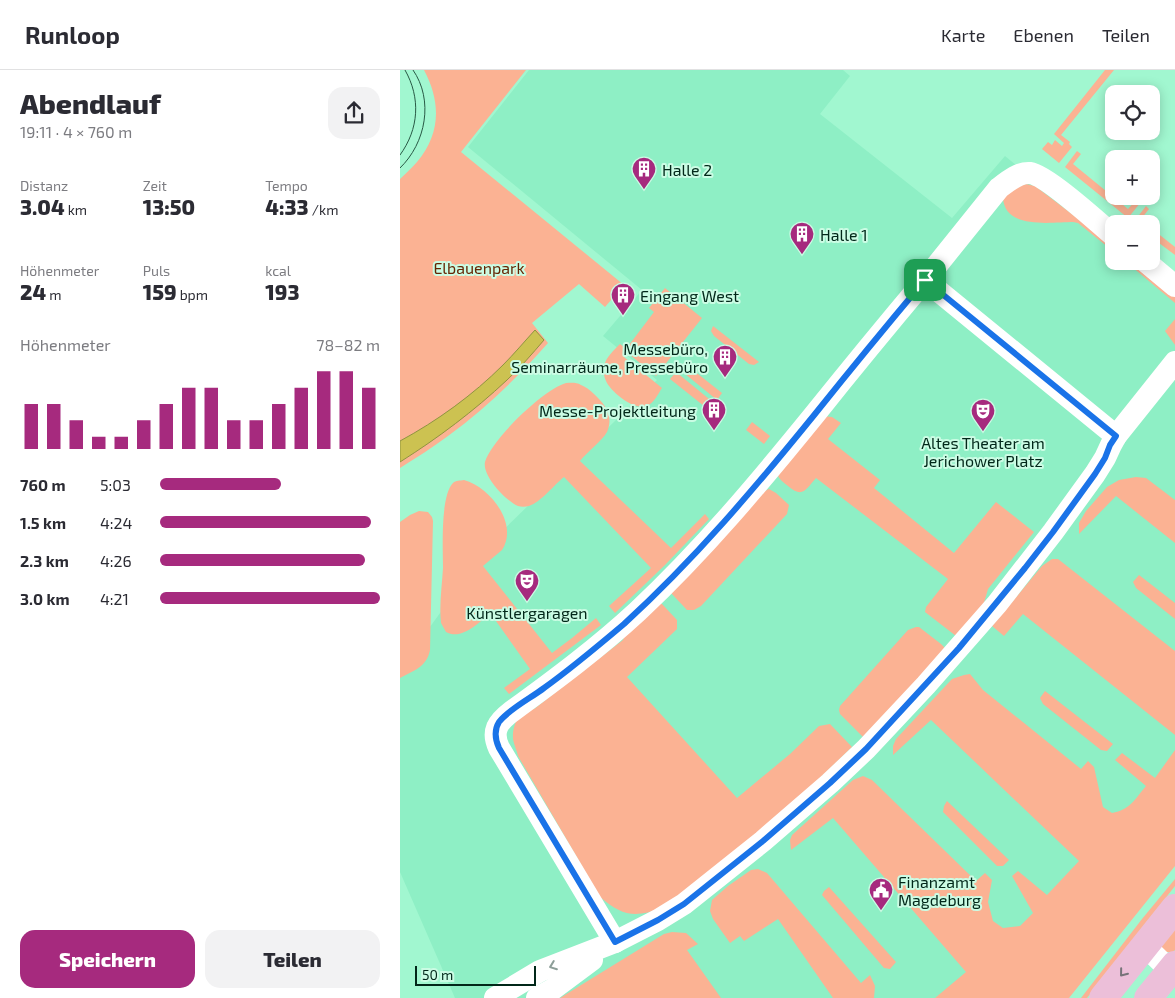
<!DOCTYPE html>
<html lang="de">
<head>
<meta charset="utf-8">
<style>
	:root { --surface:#fff; --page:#f2f2f3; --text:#2b2b33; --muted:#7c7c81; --line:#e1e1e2; --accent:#a62a7e }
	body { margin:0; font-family:"Exo 2",sans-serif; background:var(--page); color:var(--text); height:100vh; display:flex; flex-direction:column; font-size:19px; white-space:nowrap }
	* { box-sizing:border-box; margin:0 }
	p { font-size:16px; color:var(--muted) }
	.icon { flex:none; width:28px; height:28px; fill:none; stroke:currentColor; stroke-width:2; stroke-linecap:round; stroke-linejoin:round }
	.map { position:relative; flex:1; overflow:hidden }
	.panel { display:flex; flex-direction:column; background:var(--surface); width:400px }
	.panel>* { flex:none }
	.buttons { position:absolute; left:705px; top:15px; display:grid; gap:10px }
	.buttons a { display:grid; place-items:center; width:55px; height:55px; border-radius:10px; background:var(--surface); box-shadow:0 2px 12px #0003; font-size:25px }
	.scale { position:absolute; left:15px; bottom:12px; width:121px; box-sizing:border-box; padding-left:5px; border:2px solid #012719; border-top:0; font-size:14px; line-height:18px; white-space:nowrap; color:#012719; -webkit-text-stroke:4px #cbfce4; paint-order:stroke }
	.pin { position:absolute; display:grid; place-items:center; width:42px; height:42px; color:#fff; margin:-21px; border-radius:10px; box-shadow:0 2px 8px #0006 }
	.round { display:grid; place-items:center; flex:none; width:52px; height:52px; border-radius:15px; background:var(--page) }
	.overview { display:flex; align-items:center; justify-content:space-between; height:85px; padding:0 20px }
	h1 { font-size:28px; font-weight:800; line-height:38px }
	.figures { display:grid; grid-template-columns:repeat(3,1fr); gap:8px; height:85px; padding:5px 20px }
	.figures div { display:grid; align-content:center }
	.figures b { font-size:21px; font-weight:800 }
	.figures small { font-size:14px; font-weight:400 }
	.figures p { font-size:14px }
	.chart { height:140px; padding:10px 20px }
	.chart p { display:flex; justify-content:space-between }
	.chart svg { width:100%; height:90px; margin-top:5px; stroke:var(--accent); stroke-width:6 }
	.cta { display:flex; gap:10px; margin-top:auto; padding:10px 20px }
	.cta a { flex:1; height:58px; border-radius:15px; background:var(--accent); color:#fff; font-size:20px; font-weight:800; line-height:58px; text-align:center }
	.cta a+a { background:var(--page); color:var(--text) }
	ul { padding:0 20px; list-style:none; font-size:16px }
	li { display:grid; grid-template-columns:80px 60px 1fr; align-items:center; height:38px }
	li i { height:12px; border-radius:6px; background:var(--accent) }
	header { display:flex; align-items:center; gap:30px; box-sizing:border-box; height:70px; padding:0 25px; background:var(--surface); border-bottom:1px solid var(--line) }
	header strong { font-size:24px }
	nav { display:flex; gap:28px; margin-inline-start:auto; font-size:18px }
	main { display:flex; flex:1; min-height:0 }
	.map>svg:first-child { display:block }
</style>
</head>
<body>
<header>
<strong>Runloop</strong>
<nav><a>Karte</a><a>Ebenen</a><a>Teilen</a></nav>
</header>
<main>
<section class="panel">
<div class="overview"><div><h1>Abendlauf</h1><p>19:11 · 4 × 760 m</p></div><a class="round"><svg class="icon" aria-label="share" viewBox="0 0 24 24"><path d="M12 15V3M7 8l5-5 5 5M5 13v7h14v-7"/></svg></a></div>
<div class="figures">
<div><p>Distanz</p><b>3.04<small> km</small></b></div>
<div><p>Zeit</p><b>13:50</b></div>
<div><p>Tempo</p><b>4:33<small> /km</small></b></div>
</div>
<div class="figures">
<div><p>Höhenmeter</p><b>24<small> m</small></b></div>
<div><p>Puls</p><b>159<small> bpm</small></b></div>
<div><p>kcal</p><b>193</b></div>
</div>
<div class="chart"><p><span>Höhenmeter</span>78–82 m</p>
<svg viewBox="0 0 160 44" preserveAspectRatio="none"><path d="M5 44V22M15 44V22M25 44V30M35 44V38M45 44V38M55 44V30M65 44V22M75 44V14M85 44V14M95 44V30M105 44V30M115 44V22M125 44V14M135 44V6M145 44V6M155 44V14"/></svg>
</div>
<ul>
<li><b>760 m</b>5:03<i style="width:55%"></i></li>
<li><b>1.5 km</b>4:24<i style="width:96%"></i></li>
<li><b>2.3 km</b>4:26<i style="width:93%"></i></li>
<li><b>3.0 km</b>4:21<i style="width:100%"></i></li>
</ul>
<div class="cta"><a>Speichern</a><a>Teilen</a></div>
</section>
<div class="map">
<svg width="775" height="928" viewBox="0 0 775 928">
	<rect width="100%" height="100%" fill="#a1f7d0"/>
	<polygon fill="#8eefc5" points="129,0 443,0 450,6 420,44 552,148 605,86 714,177 714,191 730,191 775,229 775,787 665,928 55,928 0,802 0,598 94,469 257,310 203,266 242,220 68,77"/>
	<g fill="#fbb293">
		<path d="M24,0H126L61,82L224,215L205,237L179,214L132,253L148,273C118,307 85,339 48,366C33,377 16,388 0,398V109C6,103 12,98 17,92C41,63 41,32 24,0Z"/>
		<polygon points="705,0 714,0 661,65 670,72 669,74 672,77 659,93 642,79 648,72 652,75 655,70 662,76 664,73 654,64"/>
		<polygon points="677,81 681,84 673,94 728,139 737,129 741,132 728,148 665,97"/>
		<path d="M626,114L635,116L714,176V182L678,153L673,152C652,152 605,160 603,128L608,120Z"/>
		<polygon points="746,136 749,139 741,149 746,154 735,154 733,153"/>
		<polygon points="751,158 775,177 775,185 751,167"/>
		<polygon points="725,191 733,191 775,224 775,233"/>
		<polygon points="265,218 302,248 256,306 230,285 234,279 229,275 254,242 249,238"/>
		<polygon points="775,249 775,275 765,261"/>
		<polygon points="313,256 359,292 354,295 349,294 314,266 311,261"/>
		<path d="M220,274L228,280L224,287L262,318C258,324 254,333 247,336C234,341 211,322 206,311C204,307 203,301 204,296C206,287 214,280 220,274Z"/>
		<polygon points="284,293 322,323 317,330 279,299"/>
		<polygon points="276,302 314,333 309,340 270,309"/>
		<path d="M166,313C171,313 176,312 181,315C186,317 190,320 194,324C205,334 214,346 207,362C202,371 187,382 180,391L271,478L305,444L309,449L265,495L215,543L209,536L251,498L164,407C154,415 141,432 129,436C125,437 121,437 118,436C106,431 82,406 85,392C91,370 144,319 166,313Z"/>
		<path d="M422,346L432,347L441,353L428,369L480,410L474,418L554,483L596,432L634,462L588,519L584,533L556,566L525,542L526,537L548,509L416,408C406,419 403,429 388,416C383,412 379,409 377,404Z"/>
		<polygon points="352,352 370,366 364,374 346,360"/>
		<polygon points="736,407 746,408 775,430 775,473 716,426 679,464 679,453 686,441 707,417 719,410"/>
		<path d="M64,410C90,417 119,454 102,480L83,496L152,583L172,568L196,548L201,555L109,624L104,618L130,599L91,544C78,552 62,571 46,562L41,553C39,535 42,516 43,498C43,480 40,426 53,413C56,410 60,411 64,410Z"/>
		<polygon points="369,419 376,423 389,435 387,444 301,536 294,540 287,540 271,523 363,422"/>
		<path d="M19,441L28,442L32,447L33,451L30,580C27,597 13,601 0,608V452L10,445Z"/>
		<polygon points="652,489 658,489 775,581 775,665 623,544 604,566 592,556 642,496"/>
		<polygon points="739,505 775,533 775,549 736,518 733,512"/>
		<path d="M258,533L262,534L277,550V559L227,607L337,728L390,684L419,656L430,654L452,677L382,745L262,838C235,848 222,846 200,827L118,686C117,681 114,675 113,669C112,656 119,638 134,639L223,570L225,563Z"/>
		<polygon points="516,557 519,557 541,574 544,577 544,581 463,667 440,644 439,640 440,636 508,560"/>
		<path d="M570,604L583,620L681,699L688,691L694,697L703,737L712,743C730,740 735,729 746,716L715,690L722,683L755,708L775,680V796L669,928H535L566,902L433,748L391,780L390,770L392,765L453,710L463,706L472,710L576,811L585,803L592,810L588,832L593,851L603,858L620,856L633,843L612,806L618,801L647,825L679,791L531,650L493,685V676L496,669L552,609L564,605Z"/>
		<polygon points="645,621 713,674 707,681 701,680 643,634 640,628"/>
		<polygon points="547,731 609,790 603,796 597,796 543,742 544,736"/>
		<polygon points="358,799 367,803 461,913 470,905 475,916 474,928 433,928 378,849 344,871 340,866 330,873 313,849 310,841 312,830 328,816 351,800"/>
		<polygon points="775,809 775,816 687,928 681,928 742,849"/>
		<polygon points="429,817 496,892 490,899 484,898 422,825 424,821"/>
		<polygon points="775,852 775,880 773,882 766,882 762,879 761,875"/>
		<polygon points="272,862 286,863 298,874 287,880 321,928 160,928 264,864"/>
	</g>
	<path fill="#ccc251" stroke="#8f9440" d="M135,260L144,270C132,284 120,298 107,310C74,341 38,368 0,392V371C37,351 73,325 103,295C114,284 124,272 135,260Z"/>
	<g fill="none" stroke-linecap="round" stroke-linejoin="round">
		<g stroke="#fff" stroke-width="22">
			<polyline points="745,191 775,216"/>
			<path d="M525,210L599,118C608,111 619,102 630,103C646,105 699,153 714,166"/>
			<path d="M215,872L99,678C91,661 98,652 111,642C155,610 198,578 238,541C303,480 359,413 415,344C451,299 488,254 525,210L716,366"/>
			<polyline points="745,876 775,905"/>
			<polyline points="95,928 140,901 215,872 258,850 284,834 363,771 430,713 466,679 526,615 597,534 653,462 695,404 705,388 711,375 716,366 775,292"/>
			<polyline points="137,928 153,919 192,890"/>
		</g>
		<g stroke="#ecbfd9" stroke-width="28">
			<polyline points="703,928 775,838"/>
			<polyline points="748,928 775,895"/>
		</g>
		<g stroke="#285945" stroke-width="1">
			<path d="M0,85C19,59 21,28 5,0"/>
			<path d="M0,98C26,73 34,30 13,0"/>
		</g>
	</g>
	<defs><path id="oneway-chevron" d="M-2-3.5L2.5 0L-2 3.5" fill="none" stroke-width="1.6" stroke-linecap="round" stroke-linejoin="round" transform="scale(1.25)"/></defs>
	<use stroke="#8d9e98" href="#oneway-chevron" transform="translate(153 896) rotate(159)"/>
	<use stroke="#767379" href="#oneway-chevron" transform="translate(723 903) rotate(129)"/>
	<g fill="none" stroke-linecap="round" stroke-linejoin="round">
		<defs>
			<path id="route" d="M525,210L716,366L710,375L705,388L695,404L653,462L625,498L559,578L466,679L430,713L363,771L284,834L258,850L215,872L99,678C95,669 94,660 99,652C109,639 131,628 144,618C172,598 198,576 224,554C294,490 355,418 415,344C451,299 488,254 525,210Z"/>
		</defs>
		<use href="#route" stroke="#fff" stroke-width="10"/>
		<use href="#route" stroke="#1a73e8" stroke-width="6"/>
	</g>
	<defs>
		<symbol id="building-pin" viewBox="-11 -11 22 30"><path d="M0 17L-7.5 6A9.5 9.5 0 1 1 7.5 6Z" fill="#a62a7e" stroke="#cbfce4"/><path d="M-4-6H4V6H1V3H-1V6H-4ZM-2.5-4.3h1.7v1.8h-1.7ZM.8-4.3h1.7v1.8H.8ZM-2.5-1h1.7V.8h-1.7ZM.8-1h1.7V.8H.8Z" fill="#fff"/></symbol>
		<symbol id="theatre-pin" viewBox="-11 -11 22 30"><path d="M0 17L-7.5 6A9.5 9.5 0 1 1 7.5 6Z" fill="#a62a7e" stroke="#cbfce4"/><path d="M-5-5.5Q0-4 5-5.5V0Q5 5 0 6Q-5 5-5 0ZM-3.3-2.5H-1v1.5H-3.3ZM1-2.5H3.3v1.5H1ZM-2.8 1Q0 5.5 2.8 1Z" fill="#fff"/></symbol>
		<symbol id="civic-pin" viewBox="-11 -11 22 30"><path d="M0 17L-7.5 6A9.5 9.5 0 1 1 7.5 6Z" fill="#a62a7e" stroke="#cbfce4"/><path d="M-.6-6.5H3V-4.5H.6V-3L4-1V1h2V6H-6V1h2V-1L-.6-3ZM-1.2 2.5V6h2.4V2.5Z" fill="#fff"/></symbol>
	</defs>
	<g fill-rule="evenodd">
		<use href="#building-pin" x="230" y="85" width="28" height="38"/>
		<use href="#building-pin" x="388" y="150" width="28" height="38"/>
		<use href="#building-pin" x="209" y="211" width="28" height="38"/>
		<use href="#building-pin" x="311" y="273" width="28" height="38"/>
		<use href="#building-pin" x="300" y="326" width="28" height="38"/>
		<use href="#theatre-pin" x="569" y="327" width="28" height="38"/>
		<use href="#theatre-pin" x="113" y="497" width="28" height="38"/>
		<use href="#civic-pin" x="467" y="806" width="28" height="38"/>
	</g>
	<g text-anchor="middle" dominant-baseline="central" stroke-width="4" stroke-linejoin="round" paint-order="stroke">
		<g font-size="16" fill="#012719" stroke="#cbfce4" text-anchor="start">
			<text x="262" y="99">Halle 2</text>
			<text x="420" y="164">Halle 1</text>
			<text x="240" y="225">Eingang West</text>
			<text x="308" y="278" text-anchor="end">Messebüro,<tspan x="308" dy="18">Seminarräume, Pressebüro</tspan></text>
			<text x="296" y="340" text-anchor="end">Messe-Projektleitung</text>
			<text x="583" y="372" text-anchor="middle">Altes Theater am<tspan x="583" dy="18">Jerichower Platz</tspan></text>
			<text x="127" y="542" text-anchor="middle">Künstlergaragen</text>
			<text x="498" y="811">Finanzamt<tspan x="498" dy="18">Magdeburg</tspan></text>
		</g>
		<g font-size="16" fill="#642604" stroke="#cbfce4">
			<text x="79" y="197">Elbauenpark</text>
		</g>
	</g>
</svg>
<div class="buttons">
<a><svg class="icon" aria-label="locate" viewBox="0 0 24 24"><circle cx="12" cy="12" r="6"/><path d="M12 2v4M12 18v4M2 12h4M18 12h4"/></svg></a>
<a>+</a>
<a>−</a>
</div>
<div class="scale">50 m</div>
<div class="pin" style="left:525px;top:210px;background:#1e9e55"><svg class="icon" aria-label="arrive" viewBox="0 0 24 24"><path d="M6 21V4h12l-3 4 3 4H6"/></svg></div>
</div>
</main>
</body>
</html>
